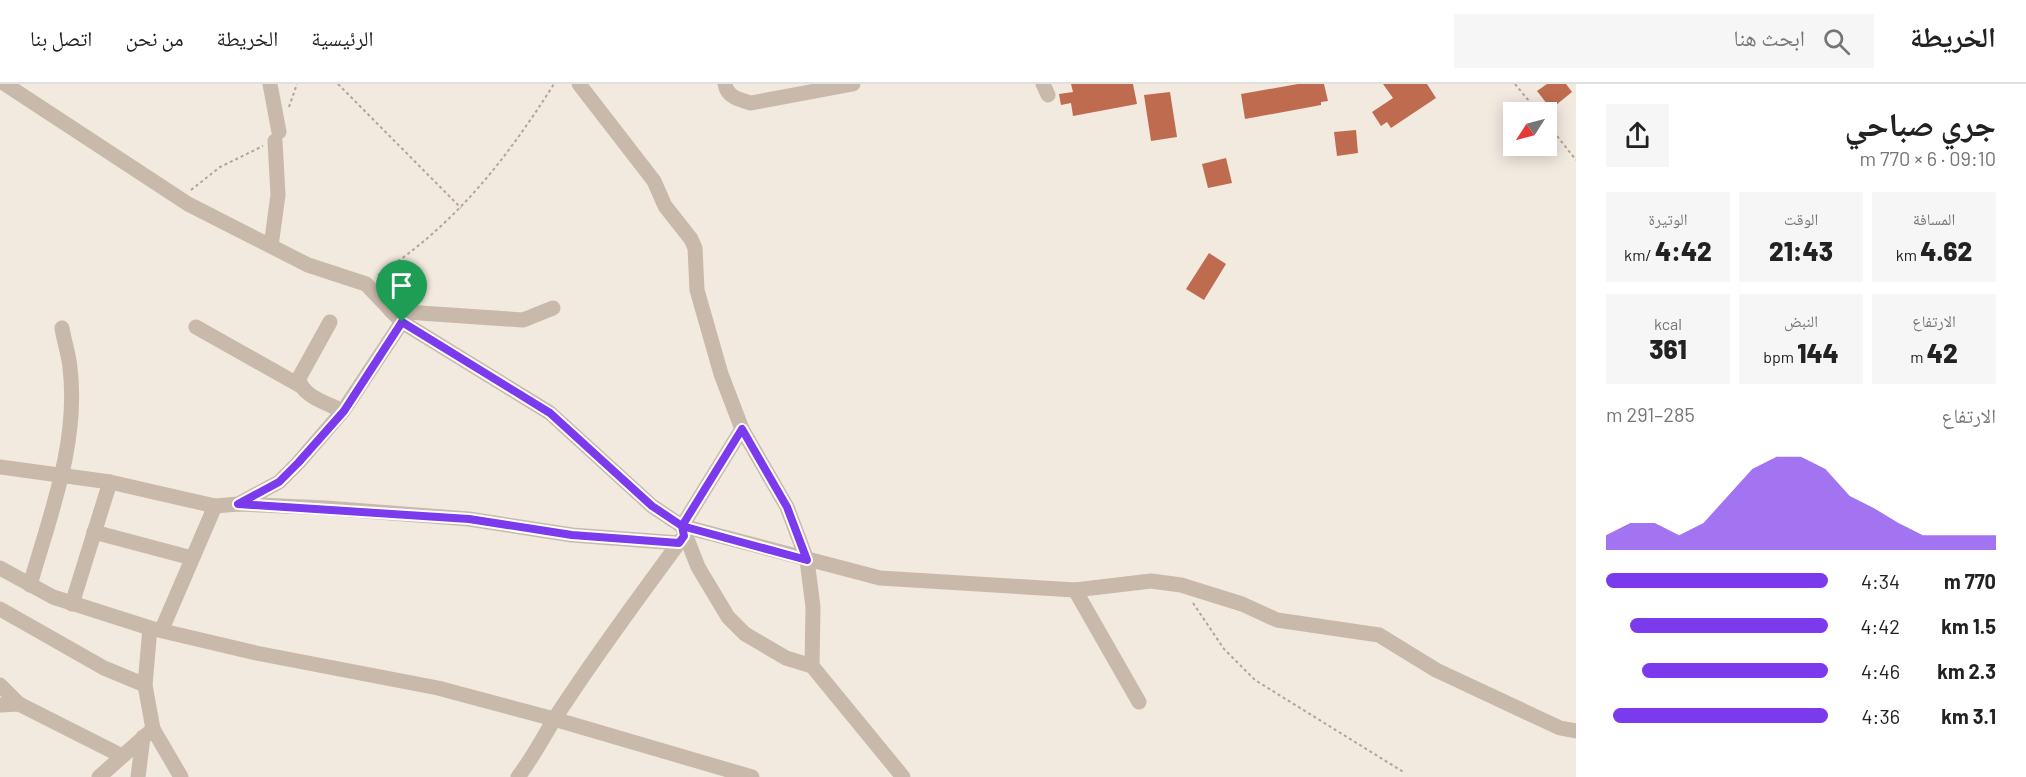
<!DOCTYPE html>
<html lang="ar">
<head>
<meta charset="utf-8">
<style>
	:root { --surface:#fff; --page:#f6f6f6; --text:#222; --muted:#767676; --line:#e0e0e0; --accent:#7c3aed }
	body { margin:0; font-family:Barlow,"Noto Naskh Arabic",sans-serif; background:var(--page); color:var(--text); direction:rtl; height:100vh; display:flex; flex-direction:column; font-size:22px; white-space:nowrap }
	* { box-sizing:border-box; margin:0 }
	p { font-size:20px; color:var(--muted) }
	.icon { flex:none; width:33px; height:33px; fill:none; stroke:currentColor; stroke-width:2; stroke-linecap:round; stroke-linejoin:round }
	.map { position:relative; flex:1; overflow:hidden; direction:ltr }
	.details { display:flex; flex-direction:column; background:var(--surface); width:450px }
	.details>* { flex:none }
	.needle { width:39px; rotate:234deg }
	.buttons { position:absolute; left:1503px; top:18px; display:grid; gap:12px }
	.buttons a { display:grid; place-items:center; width:54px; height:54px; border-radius:0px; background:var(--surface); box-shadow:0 3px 15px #0003; font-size:30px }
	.pin { position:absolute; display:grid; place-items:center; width:51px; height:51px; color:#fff; margin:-62px -26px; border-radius:50% 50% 50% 0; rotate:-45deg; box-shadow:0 0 6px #0007 }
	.pin .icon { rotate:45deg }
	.round { display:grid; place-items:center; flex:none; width:63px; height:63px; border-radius:0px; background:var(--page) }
	.headline { display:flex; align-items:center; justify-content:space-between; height:102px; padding:0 30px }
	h1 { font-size:33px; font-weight:800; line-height:45px }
	.stats { display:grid; grid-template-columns:repeat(3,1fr); gap:9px; height:102px; padding:6px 30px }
	.stats div { display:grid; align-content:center; border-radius:0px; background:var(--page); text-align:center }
	.stats b { font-size:26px; font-weight:800 }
	.stats small { font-size:16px; font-weight:400 }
	.stats p { font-size:16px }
	.chart { height:168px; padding:12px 30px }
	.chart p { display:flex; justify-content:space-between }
	.chart svg { width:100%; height:108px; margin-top:6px; fill:var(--accent); opacity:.7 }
	ul { padding:0 30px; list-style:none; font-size:20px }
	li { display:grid; grid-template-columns:96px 72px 1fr; align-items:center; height:45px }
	li i { height:15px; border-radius:8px; background:var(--accent) }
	header { display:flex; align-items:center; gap:36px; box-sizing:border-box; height:84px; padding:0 30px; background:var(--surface); border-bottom:2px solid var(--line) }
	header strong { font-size:28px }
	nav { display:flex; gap:33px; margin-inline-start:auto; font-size:21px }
	.search { width:420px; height:54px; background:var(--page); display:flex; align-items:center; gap:15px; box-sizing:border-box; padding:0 21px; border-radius:0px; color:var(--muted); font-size:22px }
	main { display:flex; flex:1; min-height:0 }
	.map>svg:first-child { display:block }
</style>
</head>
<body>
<header>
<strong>الخريطة</strong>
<div class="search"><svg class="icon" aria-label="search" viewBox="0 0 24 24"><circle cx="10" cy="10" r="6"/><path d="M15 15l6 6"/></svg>ابحث هنا</div>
<nav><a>الرئيسية</a><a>الخريطة</a><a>من نحن</a><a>اتصل بنا</a></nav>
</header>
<main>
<section class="details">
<div class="headline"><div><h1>جري صباحي</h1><p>09:10 · 6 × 770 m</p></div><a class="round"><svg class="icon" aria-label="share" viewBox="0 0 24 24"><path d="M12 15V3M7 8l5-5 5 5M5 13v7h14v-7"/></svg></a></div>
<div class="stats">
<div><p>المسافة</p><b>4.62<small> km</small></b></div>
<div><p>الوقت</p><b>21:43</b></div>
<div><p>الوتيرة</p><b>4:42<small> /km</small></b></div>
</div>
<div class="stats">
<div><p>الارتفاع</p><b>42<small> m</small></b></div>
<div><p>النبض</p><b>144<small> bpm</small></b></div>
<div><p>kcal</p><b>361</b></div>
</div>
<div class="chart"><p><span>الارتفاع</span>285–291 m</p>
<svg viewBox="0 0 160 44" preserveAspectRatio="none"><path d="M0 44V38L10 33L20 33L30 38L40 33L50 22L60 11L70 6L80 6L90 11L100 22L110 27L120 33L130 38L140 38L150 38L160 38V44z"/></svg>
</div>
<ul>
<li><b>770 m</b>4:34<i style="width:100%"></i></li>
<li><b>1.5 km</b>4:42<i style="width:89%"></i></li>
<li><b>2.3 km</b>4:46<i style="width:84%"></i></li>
<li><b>3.1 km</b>4:36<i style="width:97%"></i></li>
</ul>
</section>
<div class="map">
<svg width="1576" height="693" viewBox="0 0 1576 693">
	<rect width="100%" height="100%" fill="#f2e9df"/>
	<g fill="#bf6b50">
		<polygon points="1071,0 1133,0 1137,20 1073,32 1071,19 1061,21 1059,10 1073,8"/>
		<polygon points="1298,0 1324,0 1328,17 1321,18 1321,21 1245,35 1241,10"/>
		<polygon points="1383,0 1427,0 1436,14 1391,44 1387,38 1381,42 1372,28 1393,14"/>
		<polygon points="1547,0 1566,0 1572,8 1551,25 1537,7"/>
		<polygon points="1170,8 1177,53 1151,57 1144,11"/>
		<polygon points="1356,46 1358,69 1337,72 1334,48"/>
		<polygon points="1226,74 1232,99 1208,104 1202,80"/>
		<polygon points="1209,169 1226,180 1204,216 1186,205"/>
	</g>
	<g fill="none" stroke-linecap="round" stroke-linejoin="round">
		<g stroke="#b5a396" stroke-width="2" stroke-dasharray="3 3" stroke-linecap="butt">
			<polyline points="338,0 461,124"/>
			<polyline points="1515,0 1538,28"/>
			<polyline points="289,23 297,0"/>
			<polyline points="1546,38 1576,76"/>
			<polyline points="191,106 220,83 263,62"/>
			<path d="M378,191C455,141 505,77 554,0"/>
			<polyline points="1193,519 1224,565 1255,596 1405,689"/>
		</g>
		<g stroke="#c9b9ab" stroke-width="15">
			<polyline points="5,0 188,120 308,181 366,200 402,238 550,329 652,422 682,442 880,494 1075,506 1151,497 1181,501 1242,520 1277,536 1379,551 1436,586 1560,644 1576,647"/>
			<polyline points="270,0 279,48"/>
			<polyline points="579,0 654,97 665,122 691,155 695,164 697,206 721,290 742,345 787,423 807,476 813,523 812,582"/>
			<path d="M725,0C727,13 740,16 751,19L853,0"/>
			<polyline points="1043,0 1048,11"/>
			<polyline points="271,162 278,111 275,57"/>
			<polyline points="391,227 523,236 553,224"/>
			<path d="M330,238L299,294C300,312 329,320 343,327"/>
			<polyline points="196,243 299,301"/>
			<polyline points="742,345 682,442 698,483 728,533 745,550 786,574 812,582 903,693"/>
			<polyline points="0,383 110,398 215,422 238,420 326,424 469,435 572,451 679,459"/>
			<polyline points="238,420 279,398 298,379 343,327 402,238"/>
			<polyline points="94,448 192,474"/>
			<polyline points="0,484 53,513 150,544 256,569 438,604 554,635 752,693"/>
			<path d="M30,501C50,431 79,358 70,284C69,271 64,257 62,244"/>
			<polyline points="1075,506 1139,618"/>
			<polyline points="72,520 110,398"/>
			<polyline points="0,525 104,584 145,601"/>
			<polyline points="162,545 215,422"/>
			<polyline points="0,601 19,620"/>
			<polyline points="0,621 19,620 122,672"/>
			<polyline points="153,645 181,693"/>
			<polyline points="99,693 153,645 145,601 150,544"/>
			<polyline points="138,693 143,653"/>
			<path d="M518,693C537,668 549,641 567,616C604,560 644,506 684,452"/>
		</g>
	</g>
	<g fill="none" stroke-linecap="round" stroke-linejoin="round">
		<defs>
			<polyline id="route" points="402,238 344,327 298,379 279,398 238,420 469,435 572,451 679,459 684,452 682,442 807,476 787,423 742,345 682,442 652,422 550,329 402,238"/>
		</defs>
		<use href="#route" stroke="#fff" stroke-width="12"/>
		<use href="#route" stroke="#7c3aed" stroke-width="8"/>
	</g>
</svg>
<div class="buttons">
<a><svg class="needle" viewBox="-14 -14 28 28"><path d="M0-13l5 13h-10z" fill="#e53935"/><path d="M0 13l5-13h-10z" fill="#767676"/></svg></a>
</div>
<div class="pin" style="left:402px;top:238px;background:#1e9e55"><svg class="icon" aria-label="arrive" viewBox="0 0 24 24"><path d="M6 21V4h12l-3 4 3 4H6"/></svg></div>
</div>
</main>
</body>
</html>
